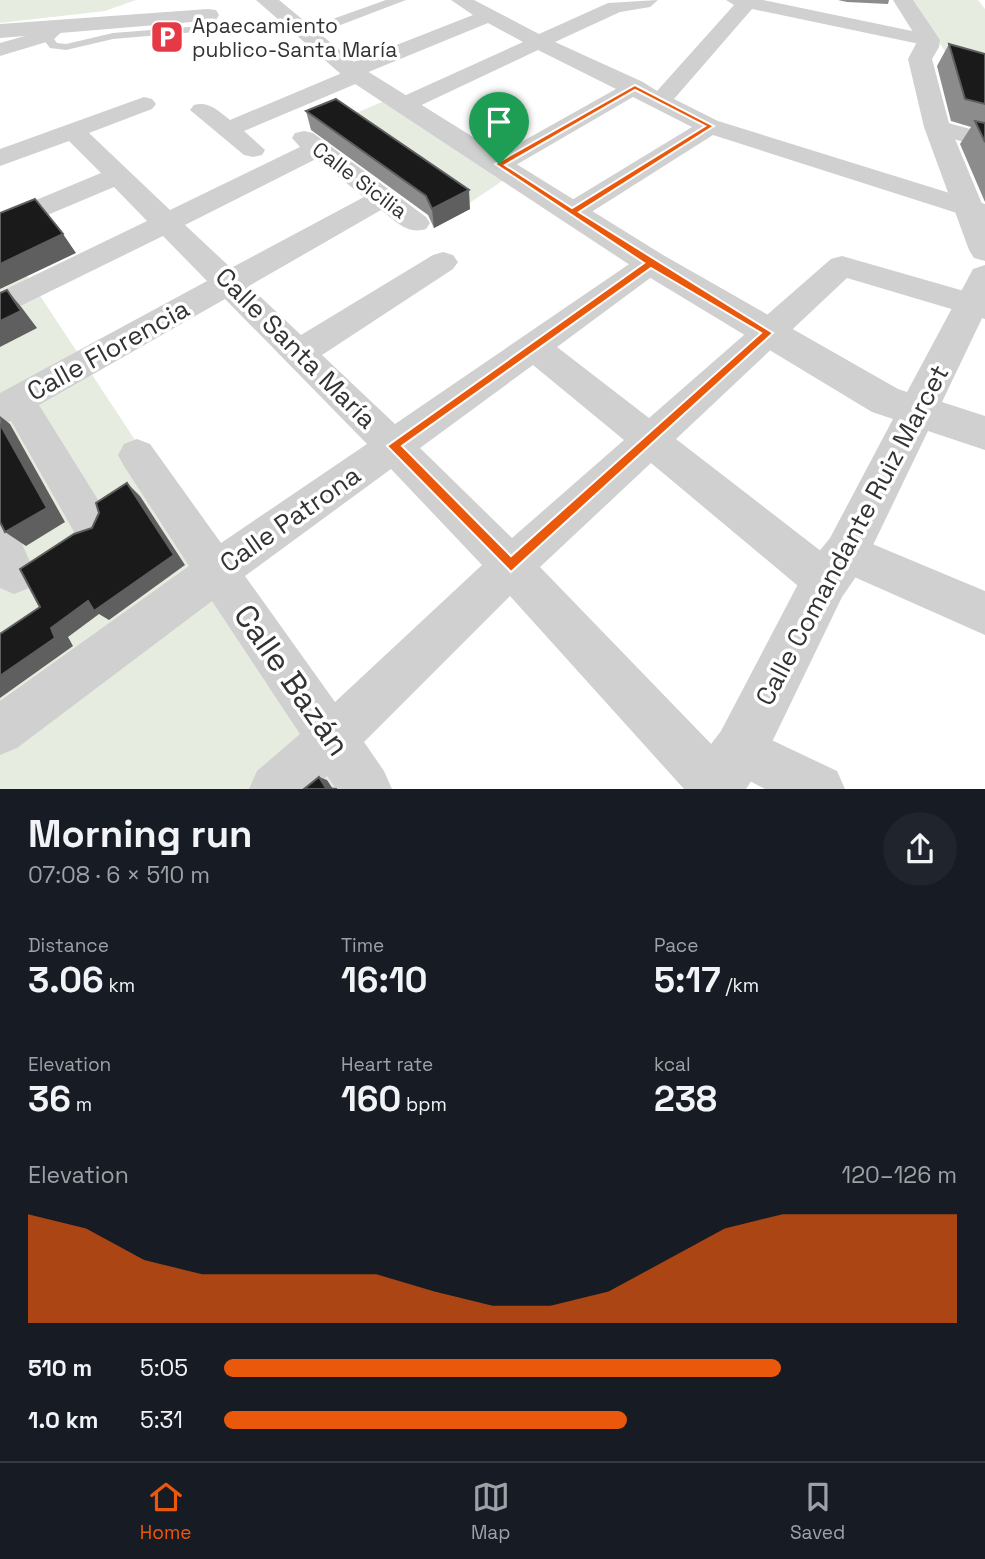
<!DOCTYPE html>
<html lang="en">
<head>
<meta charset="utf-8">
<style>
	:root { --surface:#171b24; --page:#20242c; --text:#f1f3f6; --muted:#9ea1a6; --line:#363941; --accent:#ea580c }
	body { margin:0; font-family:"Space Grotesk",sans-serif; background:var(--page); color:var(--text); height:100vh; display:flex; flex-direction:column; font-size:26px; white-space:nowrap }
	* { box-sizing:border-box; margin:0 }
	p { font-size:23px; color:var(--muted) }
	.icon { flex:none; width:38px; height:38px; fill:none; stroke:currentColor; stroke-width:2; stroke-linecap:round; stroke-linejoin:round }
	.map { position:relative; height:789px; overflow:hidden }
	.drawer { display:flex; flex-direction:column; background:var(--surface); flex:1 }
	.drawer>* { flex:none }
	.pin { position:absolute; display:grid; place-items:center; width:60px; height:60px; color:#fff; margin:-72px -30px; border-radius:50% 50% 50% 0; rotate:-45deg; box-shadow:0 0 7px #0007 }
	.pin .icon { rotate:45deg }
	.round { display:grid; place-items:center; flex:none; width:74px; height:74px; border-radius:37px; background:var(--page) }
	.summary { display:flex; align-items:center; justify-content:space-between; height:119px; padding:0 28px }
	h1 { font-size:38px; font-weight:700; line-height:52px }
	.stats { display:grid; grid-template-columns:repeat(3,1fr); gap:10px; height:119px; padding:7px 28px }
	.stats div { display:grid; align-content:center }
	.stats b { font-size:35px; font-weight:700 }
	.stats small { font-size:19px; font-weight:400 }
	.stats p { font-size:19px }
	.chart { height:196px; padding:14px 28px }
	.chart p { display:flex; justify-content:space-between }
	.chart svg { width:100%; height:126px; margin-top:7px; fill:var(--accent); opacity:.7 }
	ul { padding:0 28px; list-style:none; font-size:23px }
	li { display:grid; grid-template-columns:112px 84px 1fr; align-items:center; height:52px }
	li i { height:18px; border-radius:9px; background:var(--accent) }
	.tabs { display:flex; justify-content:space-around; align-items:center; height:98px; border-top:2px solid var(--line); background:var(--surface); font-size:19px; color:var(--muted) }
	.tabs a { display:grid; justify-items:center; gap:4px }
	.tabs .active { color:var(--accent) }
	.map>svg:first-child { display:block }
</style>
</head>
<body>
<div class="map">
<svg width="985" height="789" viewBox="0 0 985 789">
	<rect width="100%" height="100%" fill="#fff"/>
	<g fill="#e6ecdf">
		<polygon points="0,0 136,0 105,11 0,23"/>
		<polygon points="912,0 978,0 985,9 985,63 946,53"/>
		<polygon points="384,101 508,177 468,204 345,118"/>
		<polygon points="0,235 365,789 0,789"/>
	</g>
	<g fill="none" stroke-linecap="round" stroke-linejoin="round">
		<polygon fill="#d0d0d0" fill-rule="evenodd" points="227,24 232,27 231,29 113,39 66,50 50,48 41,36 50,34 57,43 66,44 113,33"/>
		<polygon fill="#d0d0d0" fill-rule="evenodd" points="386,0 406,0 309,37 299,37 296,34 299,31"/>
		<g fill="#d0d0d0" fill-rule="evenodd">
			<path d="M451,0H474L539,34L608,3L658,0L650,7L620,12L555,42L643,82L657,91L734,5L726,0H763L936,36L939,40L936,44L929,46L752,9L674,99L718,121L985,204V222L713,135L582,218L572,221L562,218L558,212L562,206L692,127L633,97L509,169L500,172L491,169L487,164L491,159L616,89L538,50L411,110H395L391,105L395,100L523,42L488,23L366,73L368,75L365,80L244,131L265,150L262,155L253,157L244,155L190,110L194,105C209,101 218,111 230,120L342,73L340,71L343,66L473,15Z"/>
			<polygon points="58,20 65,22 68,26 53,40 0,56 0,43 39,32 51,22"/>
			<path d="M144,97L152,99L156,104L152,109L89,133L170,210L300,147L292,138L295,133L304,131L313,133L426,217L430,223L426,229C407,235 396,221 381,210L249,286L301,335L433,255L443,252L453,255L458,262L453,269L322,355L395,424L641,256L651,253L661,256L666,263L661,270L557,347L649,418L831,259L842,256L985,297V319L847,278L676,439L826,555L831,539L846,533L985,591V635L843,572L846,581L840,596L825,602L810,596L651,463L540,567L716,749L722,732L740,725L837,771L845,789H765L736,774L741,785L739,789H684L510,596L364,742L384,771L392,789H336L327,776L313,789H249L257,771L300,734L212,601L17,748L0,755V701L189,566L124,466L118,455L124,444L137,439L150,444L221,543L367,444L225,299L39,405L105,511L111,524L105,537L91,543L77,537L11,421L0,425V393L207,281L163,236L0,316V292L147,221L114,187L0,235V215L101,173L69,141L0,166V149ZM316,159L364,197L231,268L185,225ZM533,365L624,440L512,538L420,448ZM391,469L482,565L335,702L245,576Z"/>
			<polygon points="937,120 985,133 985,148 929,132 925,127 929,122"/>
			<polygon points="0,523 15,528 35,573 29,588 14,594 0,588"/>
		</g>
		<g fill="#d0d0d0" fill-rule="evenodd">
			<polygon points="256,0 279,0 359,66 663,255 898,389 907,392 973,269 985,265 985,312 942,402 985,416 985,450 928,431 862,568 842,597 759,769 746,789 684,789 692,769 721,731 808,565 830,538 893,419 872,412 639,271 343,76"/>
			<polygon points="893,0 913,0 940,40 939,47 932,59 950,127 985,211 985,261 974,258 969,250 924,127 908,59 918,40"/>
			<polygon points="208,9 216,10 219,15 216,20 0,38 0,24"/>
		</g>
	</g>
	<g fill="#8c8c8c">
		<polygon points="838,0 889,0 888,4 847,2"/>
		<polygon points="949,44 985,54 985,202 960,144 971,127 951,121 937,66"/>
		<polygon points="306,111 470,209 434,228 428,215 311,130"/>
	</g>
	<g fill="#5f5f5f">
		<polygon points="469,190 470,209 434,228 432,209"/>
		<polygon points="63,234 76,253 0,289 0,264"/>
		<polygon points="7,290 22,308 37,328 0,347 0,321"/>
		<polygon points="0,416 10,424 65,522 26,546 5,532"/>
		<polygon points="127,483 140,496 185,565 109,620 99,614 68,637 73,646 0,698 0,676 51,628"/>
		<polygon points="319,777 327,780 333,789 326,788"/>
	</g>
	<g fill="#1a1a1a" stroke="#5f5f5f" stroke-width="2">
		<polygon points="949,44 985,54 985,104 965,99"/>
		<polygon points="336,99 469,190 432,209 426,196 306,111"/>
		<polygon points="975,121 985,123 985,142"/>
		<polygon points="35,199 63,234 0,264 0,213"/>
		<polygon points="7,290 21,311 0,321 0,293"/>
		<polygon points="0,424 47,508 5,532 0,522"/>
		<polygon points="127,483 174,555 94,611 88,601 51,628 55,638 0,676 0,634 40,607 20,569 74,534 92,528 99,513 96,503"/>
		<polygon points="319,777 326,788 337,789 304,789"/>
	</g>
	<path fill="#ea580c" stroke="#fff" stroke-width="2" fill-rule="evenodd" d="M635,85L714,126L579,212L773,333L511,572L387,446L644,263L495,164ZM635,90L705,126L572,208L505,165ZM651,268L761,333L511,556L402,446Z"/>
	<defs>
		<symbol id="parking-square" viewBox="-11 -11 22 22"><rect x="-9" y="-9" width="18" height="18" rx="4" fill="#e63946" stroke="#fff"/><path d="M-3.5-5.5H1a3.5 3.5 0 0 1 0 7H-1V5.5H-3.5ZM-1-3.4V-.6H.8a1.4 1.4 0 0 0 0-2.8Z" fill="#fff"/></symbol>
	</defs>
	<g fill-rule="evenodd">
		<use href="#parking-square" x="148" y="18" width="38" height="38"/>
	</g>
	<g text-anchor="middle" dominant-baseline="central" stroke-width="7" stroke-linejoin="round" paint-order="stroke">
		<g font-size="21" fill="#333" stroke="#fff" text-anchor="start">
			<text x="192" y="25">Apaecamiento<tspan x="192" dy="24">publico-Santa María</tspan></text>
		</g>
		<g font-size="21" fill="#333" stroke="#fff">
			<text transform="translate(360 180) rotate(37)">Calle Sicilia</text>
		</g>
		<g font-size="26" fill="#333" stroke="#fff">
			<text transform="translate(296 348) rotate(45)">Calle Santa María</text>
			<text transform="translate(108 350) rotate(-29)">Calle Florencia</text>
			<text transform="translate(290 519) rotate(-35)">Calle Patrona</text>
			<text transform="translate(852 535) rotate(-62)">Calle Comandante Ruiz Marcet</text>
		</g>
		<g font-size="32" fill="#333" stroke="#fff">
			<text transform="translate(292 680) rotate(55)">Calle Bazán</text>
		</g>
	</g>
</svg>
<div class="pin" style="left:499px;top:164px;background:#1e9e55"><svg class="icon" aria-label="arrive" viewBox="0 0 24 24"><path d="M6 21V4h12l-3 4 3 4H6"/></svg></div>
</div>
<section class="drawer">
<div class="summary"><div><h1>Morning run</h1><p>07:08 · 6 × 510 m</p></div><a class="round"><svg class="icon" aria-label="share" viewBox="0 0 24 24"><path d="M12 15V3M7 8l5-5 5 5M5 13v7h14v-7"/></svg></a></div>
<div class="stats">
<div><p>Distance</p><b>3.06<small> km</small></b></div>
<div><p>Time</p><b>16:10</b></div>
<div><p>Pace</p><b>5:17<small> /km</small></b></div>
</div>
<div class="stats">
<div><p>Elevation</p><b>36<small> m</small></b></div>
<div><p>Heart rate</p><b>160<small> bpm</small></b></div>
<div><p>kcal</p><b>238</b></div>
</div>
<div class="chart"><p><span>Elevation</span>120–126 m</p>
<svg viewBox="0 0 160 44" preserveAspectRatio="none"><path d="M0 44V6L10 11L20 22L30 27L40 27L50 27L60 27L70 33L80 38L90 38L100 33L110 22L120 11L130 6L140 6L150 6L160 6V44z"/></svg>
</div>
<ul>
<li><b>510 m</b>5:05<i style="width:76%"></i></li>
<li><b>1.0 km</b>5:31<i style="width:55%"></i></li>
</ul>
</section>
<nav class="tabs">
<a class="active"><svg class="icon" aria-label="home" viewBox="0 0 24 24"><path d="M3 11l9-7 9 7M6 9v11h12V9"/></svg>Home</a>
<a><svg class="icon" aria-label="map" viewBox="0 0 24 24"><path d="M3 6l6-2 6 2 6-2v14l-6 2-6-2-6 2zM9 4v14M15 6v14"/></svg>Map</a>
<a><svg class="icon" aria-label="saved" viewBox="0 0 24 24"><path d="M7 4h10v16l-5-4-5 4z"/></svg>Saved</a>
</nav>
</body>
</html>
